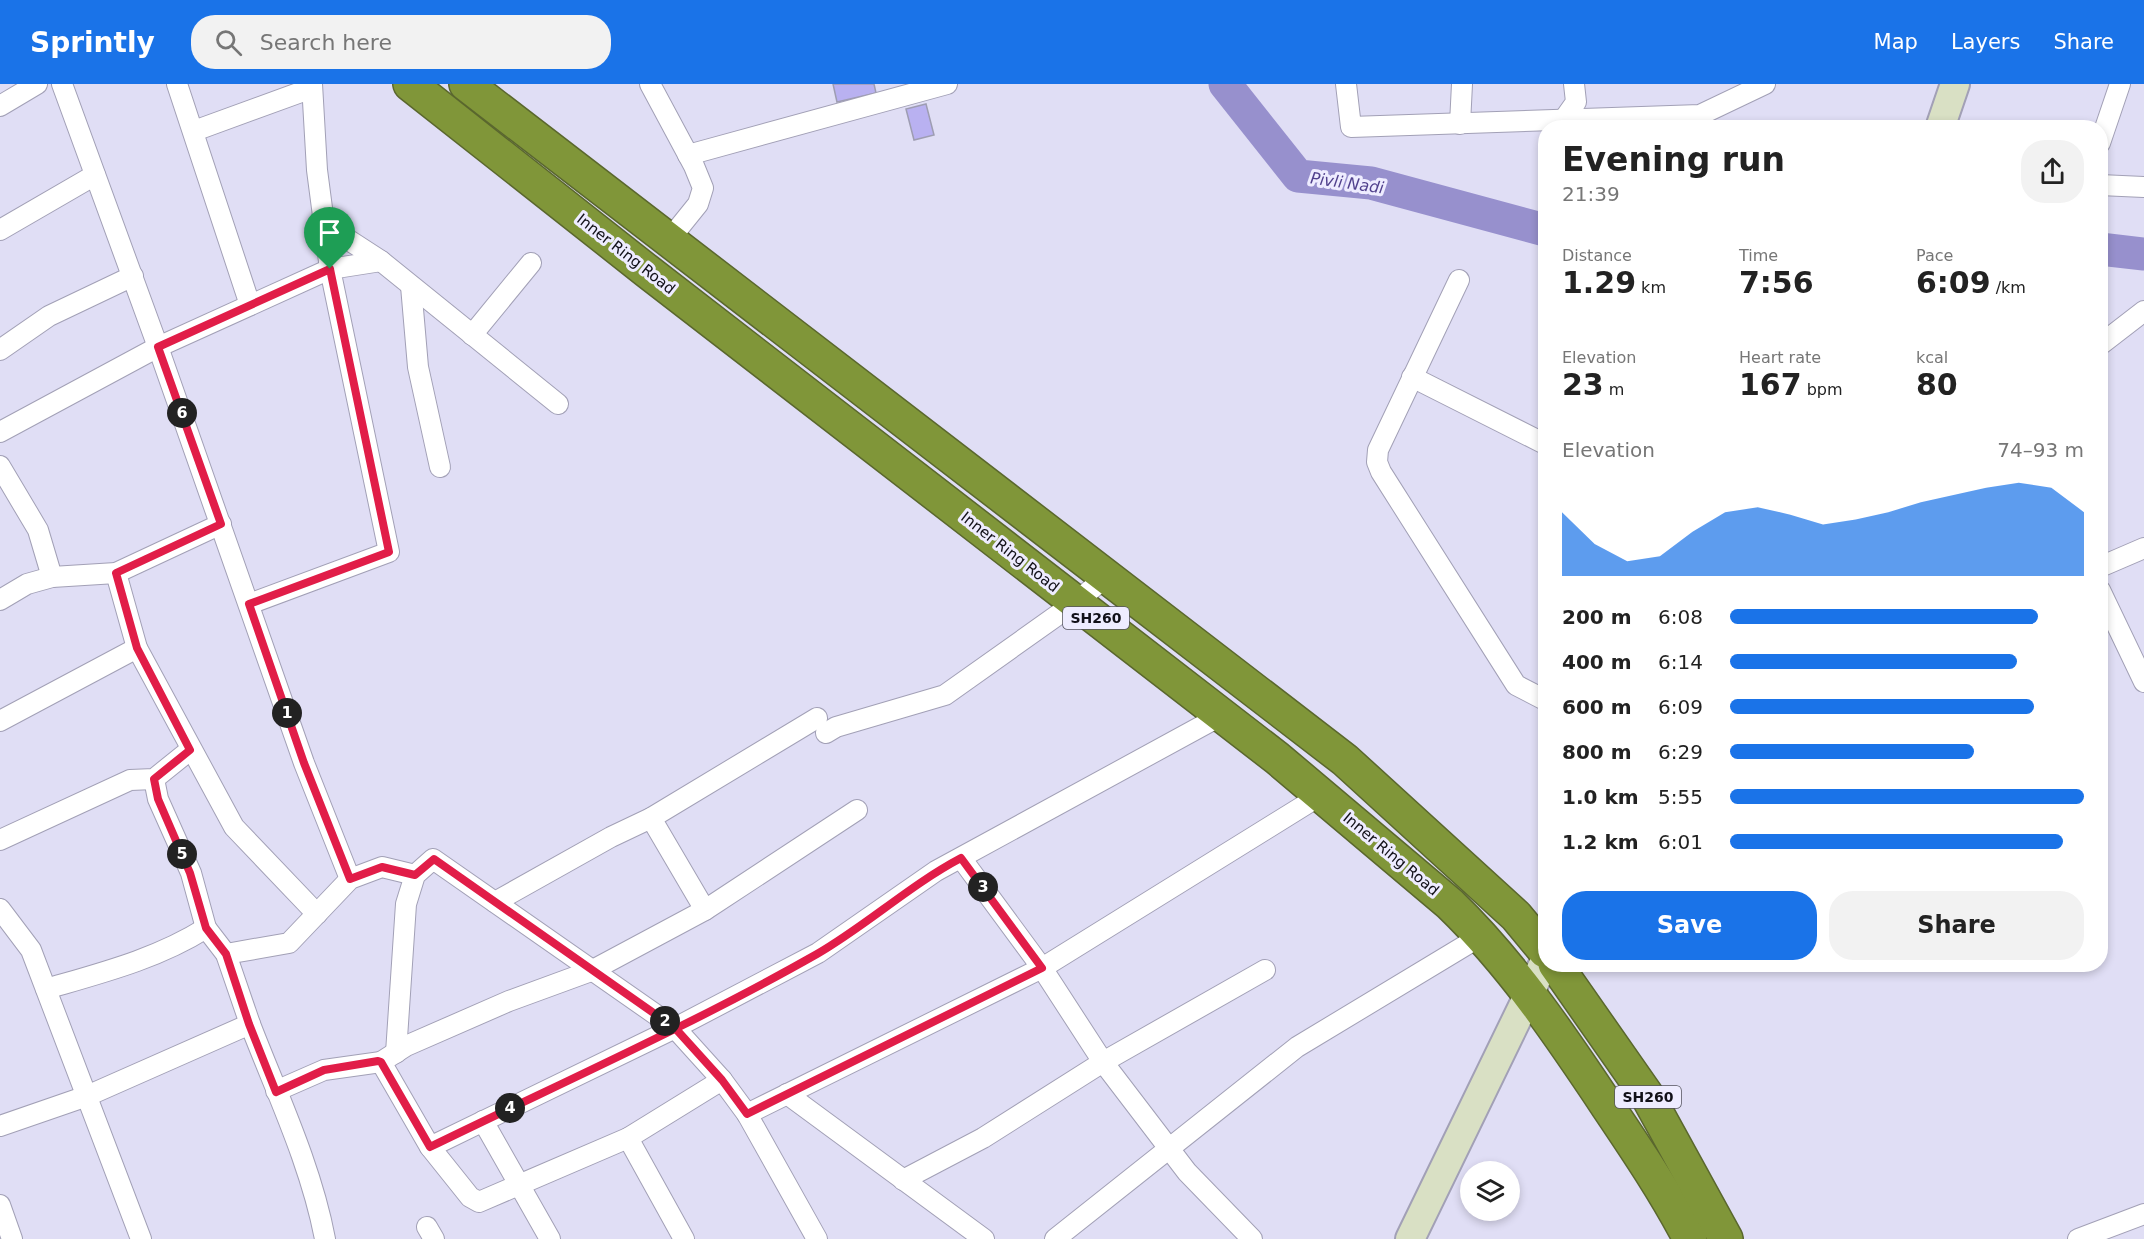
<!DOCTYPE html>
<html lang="en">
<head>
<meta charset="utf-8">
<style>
	:root { --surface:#fff; --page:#f2f2f2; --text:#222; --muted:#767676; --accent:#1a73e8 }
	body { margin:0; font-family:"DejaVu Sans",sans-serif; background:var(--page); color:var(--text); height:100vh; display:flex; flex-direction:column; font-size:22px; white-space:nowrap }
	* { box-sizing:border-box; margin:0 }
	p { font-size:20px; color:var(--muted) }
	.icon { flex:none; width:33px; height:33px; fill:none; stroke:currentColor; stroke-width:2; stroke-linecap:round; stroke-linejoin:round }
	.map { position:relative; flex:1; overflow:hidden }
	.panel { position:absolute; left:1538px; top:36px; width:570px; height:852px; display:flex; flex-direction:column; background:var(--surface); border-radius:24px; box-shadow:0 3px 9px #0003 }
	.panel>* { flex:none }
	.controls { position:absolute; left:1460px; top:1077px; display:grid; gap:12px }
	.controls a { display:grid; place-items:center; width:60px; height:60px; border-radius:50%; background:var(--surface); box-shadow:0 3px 9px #0003; font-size:30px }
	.pin { position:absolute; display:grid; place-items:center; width:51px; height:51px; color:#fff; margin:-62px -26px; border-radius:50% 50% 50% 0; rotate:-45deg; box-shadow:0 0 6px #0007 }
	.pin .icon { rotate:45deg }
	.km { position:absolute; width:30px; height:30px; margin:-15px; border-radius:50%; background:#222; color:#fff; font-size:16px; line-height:30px; text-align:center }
	.round { display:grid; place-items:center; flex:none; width:63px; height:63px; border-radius:24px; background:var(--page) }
	.head { display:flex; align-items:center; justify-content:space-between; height:102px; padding:0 24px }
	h1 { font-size:33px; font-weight:800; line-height:45px }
	.figures { display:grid; grid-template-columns:repeat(3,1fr); gap:9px; height:102px; padding:6px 24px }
	.figures div { display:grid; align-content:center }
	.figures b { font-size:30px; font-weight:800 }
	.figures small { font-size:16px; font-weight:400 }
	.figures p { font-size:16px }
	.chart { height:168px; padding:12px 24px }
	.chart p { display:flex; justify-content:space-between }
	.chart svg { width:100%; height:108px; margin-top:6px; fill:var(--accent); opacity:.7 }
	.action { display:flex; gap:12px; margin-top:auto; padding:12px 24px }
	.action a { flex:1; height:69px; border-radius:24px; background:var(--accent); color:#fff; font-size:24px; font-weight:800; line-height:69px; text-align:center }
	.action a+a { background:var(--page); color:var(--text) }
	ul { padding:0 24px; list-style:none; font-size:20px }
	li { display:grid; grid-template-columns:96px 72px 1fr; align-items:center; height:45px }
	li i { height:15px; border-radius:8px; background:var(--accent) }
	header { display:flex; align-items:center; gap:36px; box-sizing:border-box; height:84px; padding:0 30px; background:var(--accent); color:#fff }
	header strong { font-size:28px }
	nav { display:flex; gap:33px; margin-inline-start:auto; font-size:21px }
	.search { width:420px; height:54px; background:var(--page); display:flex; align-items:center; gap:15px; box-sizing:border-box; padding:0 21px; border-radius:24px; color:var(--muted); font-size:22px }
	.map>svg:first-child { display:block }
</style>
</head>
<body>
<header>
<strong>Sprintly</strong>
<div class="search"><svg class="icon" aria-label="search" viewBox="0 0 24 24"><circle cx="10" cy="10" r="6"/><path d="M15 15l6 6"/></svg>Search here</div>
<nav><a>Map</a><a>Layers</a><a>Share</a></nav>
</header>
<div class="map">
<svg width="2144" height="1155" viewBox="0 0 2144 1155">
	<rect width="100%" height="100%" fill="#e0def5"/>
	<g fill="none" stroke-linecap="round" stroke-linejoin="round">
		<g stroke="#9790cd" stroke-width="33">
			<polyline points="1225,0 1298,92 1371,99 1545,146"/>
			<polyline points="2100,165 2144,170"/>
		</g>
	</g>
	<g fill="#b9b1f1" stroke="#9e9db2" stroke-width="1.5">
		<polygon points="833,0 874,0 876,9 837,18"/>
		<polygon points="926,20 934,51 914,56 906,25"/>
	</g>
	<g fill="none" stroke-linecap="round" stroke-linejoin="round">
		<defs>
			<g id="street">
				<polyline points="62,0 158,263 304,679 350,795"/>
				<polyline points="177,0 250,221"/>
				<polyline points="650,0 694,82 703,104 698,120 669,156"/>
				<polyline points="1346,0 1351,43 1700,31 1765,0"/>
				<polyline points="0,22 37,0"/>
				<polyline points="1564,35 1576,18 1574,0"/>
				<polyline points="1460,40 1462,0"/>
				<polyline points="194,47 312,4"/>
				<polyline points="2100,59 2120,0"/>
				<polyline points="688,71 947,0"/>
				<polyline points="2100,101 2144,103"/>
				<polyline points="324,140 381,177 558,320"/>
				<polyline points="0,146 95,91"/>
				<polyline points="1459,196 1378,366 1377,378 1381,388 1516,601 1545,616"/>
				<polyline points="411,202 418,283 440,383"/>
				<polyline points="472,251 531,179"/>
				<polyline points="2100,261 2144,227"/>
				<polyline points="0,266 49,232 133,192"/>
				<polyline points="1412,293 1545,360"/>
				<polyline points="0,348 158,263 330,185 317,86 312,0"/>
				<polyline points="0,382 38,446 52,493"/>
				<polyline points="2100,483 2144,464"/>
				<polyline points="116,489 137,564 234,743 317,830"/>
				<polyline points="2100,506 2144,598"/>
				<polyline points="0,516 27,500 52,493 116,489 221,440"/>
				<polyline points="249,520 389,468 330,185 381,177"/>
				<polyline points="0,637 137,564"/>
				<polyline points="826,649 836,643 945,611 1076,518 1106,493"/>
				<polyline points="154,695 158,715 191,789 206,844"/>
				<polyline points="857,726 705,826 591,887 509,917 406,962 381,978 430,1063 675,944 818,869 936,787 1222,631"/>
				<polyline points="651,734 705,826"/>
				<polyline points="0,756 130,696 154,695 190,666"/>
				<polyline points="961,774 1042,884 1103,978 1187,1088 1252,1155"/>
				<polyline points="495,818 611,753 651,734 817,634"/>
				<polyline points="0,825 31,866 141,1155"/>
				<polyline points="226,870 289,859 350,795 382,783 415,791"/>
				<path d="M46,905C101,889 157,875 206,844L226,870L250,940"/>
				<polyline points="396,969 406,820 415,791 433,775 675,944 722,996 747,1030 817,1155"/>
				<polyline points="276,1007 324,986 381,978"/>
				<polyline points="787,1010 984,1155"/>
				<polyline points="747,1030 1042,884 1321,711"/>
				<polyline points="483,1037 550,1155"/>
				<path d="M0,1042L87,1012L250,940C277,1010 311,1081 325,1155"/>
				<polyline points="628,1054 684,1155"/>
				<polyline points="430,1063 470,1113 479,1118 628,1054 722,996"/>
				<polyline points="903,1096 983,1054 1103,978 1265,886"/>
				<polyline points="0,1121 12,1155"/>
				<polyline points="427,1143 434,1155"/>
				<polyline points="1055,1155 1297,963 1481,852"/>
				<polyline points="2078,1155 2144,1130"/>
			</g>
			<g id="secondary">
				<polyline points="1940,44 1955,0"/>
				<polyline points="1410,1155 1545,877"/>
			</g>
			<g id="highway">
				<path d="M410,0L647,187L1277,674L1450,820C1512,880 1560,951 1608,1023C1637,1066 1666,1109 1690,1155"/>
				<polyline points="466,0 1345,676 1516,832 1545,867"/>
				<polyline points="1555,880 1648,1013 1726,1155"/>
			</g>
		</defs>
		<use href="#street" stroke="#a2a0b6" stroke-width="22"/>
		<use href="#secondary" stroke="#a2a0b6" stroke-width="32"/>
		<use href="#highway" stroke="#5a672e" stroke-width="36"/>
		<use href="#street" stroke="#fff" stroke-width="20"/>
		<use href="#secondary" stroke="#d9e0c4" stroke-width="28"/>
		<use href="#highway" stroke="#809639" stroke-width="33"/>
	</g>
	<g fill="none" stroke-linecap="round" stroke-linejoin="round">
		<defs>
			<path id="route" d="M330,185L389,468L249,520L304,679L350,795L382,783L415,791L434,775L675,944L722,996L747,1030L1042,884L961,774C910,801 867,841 817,870C692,941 559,1000 430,1063L381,978L378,977L324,986L276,1008L249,940L226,870L206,844L190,789L158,715L154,695L190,666L137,564L116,489L221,440L158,263L330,185"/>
		</defs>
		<use href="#route" stroke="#fff" stroke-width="12"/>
		<use href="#route" stroke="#e11d48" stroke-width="8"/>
	</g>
	<g text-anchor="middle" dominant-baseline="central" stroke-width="6" stroke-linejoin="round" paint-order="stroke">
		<g fill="#eeecff" stroke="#54535e" stroke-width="1.5">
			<rect x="1063" y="523" width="66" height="22" rx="4.5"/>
			<rect x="1615" y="1002" width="66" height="22" rx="4.5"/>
		</g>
		<g font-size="14" font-weight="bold" fill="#121119">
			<text x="1096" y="534">SH260</text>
			<text x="1648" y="1013">SH260</text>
		</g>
		<g font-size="15" fill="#121119" stroke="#eeecff">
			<text transform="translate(626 170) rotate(38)">Inner Ring Road</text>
			<text transform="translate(1010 468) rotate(38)">Inner Ring Road</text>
			<text transform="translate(1391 770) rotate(40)">Inner Ring Road</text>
		</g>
		<g font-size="16" font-style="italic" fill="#51418d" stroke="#eeecff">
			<text transform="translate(1347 99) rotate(8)">Pivli Nadi</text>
		</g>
	</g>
</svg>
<div class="controls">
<a><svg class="icon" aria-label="layers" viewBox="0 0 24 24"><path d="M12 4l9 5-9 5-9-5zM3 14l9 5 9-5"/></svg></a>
</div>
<div class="pin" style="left:330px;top:185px;background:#1e9e55"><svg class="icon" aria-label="arrive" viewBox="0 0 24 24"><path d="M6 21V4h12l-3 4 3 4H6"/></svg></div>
<b class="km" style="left:287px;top:629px">1</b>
<b class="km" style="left:665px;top:937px">2</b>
<b class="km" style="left:983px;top:803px">3</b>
<b class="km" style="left:510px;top:1024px">4</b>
<b class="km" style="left:182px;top:770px">5</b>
<b class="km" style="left:182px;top:329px">6</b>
<section class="panel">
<div class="head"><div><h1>Evening run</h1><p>21:39</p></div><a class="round"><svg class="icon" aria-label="share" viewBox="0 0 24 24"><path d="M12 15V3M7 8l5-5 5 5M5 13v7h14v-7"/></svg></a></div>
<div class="figures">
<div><p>Distance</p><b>1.29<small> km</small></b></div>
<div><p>Time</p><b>7:56</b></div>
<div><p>Pace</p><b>6:09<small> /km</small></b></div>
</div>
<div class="figures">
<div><p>Elevation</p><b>23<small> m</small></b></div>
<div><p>Heart rate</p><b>167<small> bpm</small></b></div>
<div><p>kcal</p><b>80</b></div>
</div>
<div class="chart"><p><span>Elevation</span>74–93 m</p>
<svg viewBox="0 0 160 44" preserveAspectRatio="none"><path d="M0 44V18L10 31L20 38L30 36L40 26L50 18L60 16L70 19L80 23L90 21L100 18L110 14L120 11L130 8L140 6L150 8L160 18V44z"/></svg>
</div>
<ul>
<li><b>200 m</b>6:08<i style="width:87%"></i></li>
<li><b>400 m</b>6:14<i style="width:81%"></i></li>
<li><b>600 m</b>6:09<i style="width:86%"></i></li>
<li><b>800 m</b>6:29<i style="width:69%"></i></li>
<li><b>1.0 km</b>5:55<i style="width:100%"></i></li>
<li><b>1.2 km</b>6:01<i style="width:94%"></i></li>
</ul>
<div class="action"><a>Save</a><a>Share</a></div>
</section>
</div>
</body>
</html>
